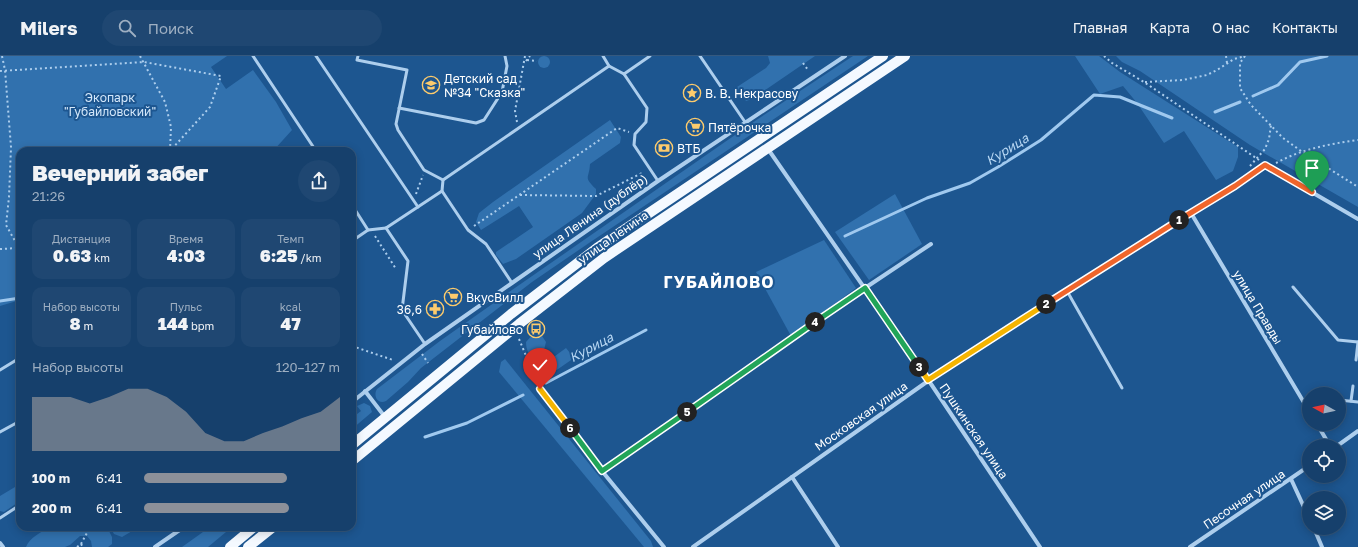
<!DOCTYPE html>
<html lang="ru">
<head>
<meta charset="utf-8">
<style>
	:root { --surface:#16406c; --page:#1f4772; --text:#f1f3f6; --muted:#9eafc2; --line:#35597f; --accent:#8c9099 }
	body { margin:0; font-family:"Golos Text",sans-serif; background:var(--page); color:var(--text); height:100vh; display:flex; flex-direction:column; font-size:15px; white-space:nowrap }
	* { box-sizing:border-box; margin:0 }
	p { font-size:13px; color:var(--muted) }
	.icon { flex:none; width:22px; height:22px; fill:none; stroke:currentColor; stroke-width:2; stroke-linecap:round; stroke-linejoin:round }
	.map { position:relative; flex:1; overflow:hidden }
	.details { position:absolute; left:16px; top:91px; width:340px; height:384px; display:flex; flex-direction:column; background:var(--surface); border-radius:12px; box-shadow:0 2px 10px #0003,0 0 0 1px var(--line) }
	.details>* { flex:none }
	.needle { width:26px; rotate:278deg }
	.tools { position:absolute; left:1302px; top:331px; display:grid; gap:8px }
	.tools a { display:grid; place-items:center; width:44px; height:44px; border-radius:50%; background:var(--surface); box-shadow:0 2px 10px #0003,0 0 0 1px var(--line); font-size:20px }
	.pin { position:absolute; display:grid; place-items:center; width:34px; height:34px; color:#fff; margin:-41px -17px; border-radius:50% 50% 50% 0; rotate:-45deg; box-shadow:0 0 4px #0007 }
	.pin .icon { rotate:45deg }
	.km { position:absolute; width:20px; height:20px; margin:-10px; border-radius:50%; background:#222; color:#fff; font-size:11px; line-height:20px; text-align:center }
	.round { display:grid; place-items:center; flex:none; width:42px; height:42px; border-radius:21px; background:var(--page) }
	.summary { display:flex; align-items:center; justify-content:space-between; height:68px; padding:0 16px }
	h1 { font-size:22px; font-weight:800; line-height:30px }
	.figures { display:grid; grid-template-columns:repeat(3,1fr); gap:6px; height:68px; padding:4px 16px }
	.figures div { display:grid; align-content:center; border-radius:10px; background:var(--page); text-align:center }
	.figures b { font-size:17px; font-weight:800 }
	.figures small { font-size:11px; font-weight:400 }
	.figures p { font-size:11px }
	.chart { height:112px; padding:8px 16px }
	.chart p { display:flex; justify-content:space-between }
	.chart svg { width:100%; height:72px; margin-top:4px; fill:var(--accent); opacity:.7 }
	ul { padding:0 16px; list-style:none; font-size:13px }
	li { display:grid; grid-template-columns:64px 48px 1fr; align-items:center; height:30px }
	li i { height:10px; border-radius:5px; background:var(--accent) }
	header { display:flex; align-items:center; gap:24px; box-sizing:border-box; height:56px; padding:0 20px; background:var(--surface); border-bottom:1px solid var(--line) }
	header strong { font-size:19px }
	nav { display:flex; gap:22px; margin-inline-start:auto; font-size:14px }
	.search { width:280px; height:36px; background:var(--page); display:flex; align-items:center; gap:10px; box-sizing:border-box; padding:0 14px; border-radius:22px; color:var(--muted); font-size:15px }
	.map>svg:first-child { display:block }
</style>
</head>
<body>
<header>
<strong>Milers</strong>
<div class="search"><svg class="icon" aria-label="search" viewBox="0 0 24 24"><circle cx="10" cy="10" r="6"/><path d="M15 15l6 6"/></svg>Поиск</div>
<nav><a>Главная</a><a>Карта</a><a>О нас</a><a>Контакты</a></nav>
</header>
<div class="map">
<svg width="1358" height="491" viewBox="0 0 1358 491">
	<rect width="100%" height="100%" fill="#1d5690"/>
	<g fill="#3171ae">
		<circle cx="544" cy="6" r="6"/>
		<polygon points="0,0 227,0 211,11 226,33 253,14 276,46 292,74 273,95 20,95 20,244 0,250"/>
		<polygon points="768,0 815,0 752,43 746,45 737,31 766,12 770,7"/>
		<path d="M853,0H868L589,187L532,226L421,312L408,326L386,345C377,349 373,339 377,333L440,285L512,234L758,63Z"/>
		<polygon points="1075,0 1099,0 1120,16 1238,91 1238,101 1233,115 1216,124 1184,75 1164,87 1137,47 1123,30 1100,38"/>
		<polygon points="1116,0 1358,0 1358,151 1250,89 1140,15 1122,6"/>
		<path d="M610,64L621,81L620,87L590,108C589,124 583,120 596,133V138L582,157L516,203L503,208L496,199V196L533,171L519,150L481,174L476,166L479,157L493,146Z"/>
		<polygon points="895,138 922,188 869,224 835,176"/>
		<polygon points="824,184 856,232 791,280 756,216"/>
		<path d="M534,277L542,280L546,286L544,294L551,303L566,292L574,302L538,327C530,316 534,317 531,305C530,298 526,295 526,286Z"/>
		<polygon points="505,303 651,485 653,491 644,491 499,316 501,306"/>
		<polygon points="364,347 370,350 372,356 352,373 352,362 361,355 357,350"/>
		<polygon points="20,428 20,445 4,456 0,455 0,440"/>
		<path d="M49,471H107L112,481V488L108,491H92L91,485L87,480H80L70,489L65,491H26C30,481 41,477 49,471Z"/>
		<polygon points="110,471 139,471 122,481 114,478"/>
		<polygon points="210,471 232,471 208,491 182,491"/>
	</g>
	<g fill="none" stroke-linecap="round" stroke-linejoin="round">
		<g stroke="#a0c9ef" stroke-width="3">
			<polyline points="1253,40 1278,29 1300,6 1327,0"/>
			<polyline points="1215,56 1240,46"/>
			<polyline points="845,180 927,142 970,127 998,111 1041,84 1094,39 1120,41 1172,62"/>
			<polyline points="0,245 20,242"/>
			<polyline points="546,327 646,274"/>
			<polyline points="425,381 467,367 523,339"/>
		</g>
		<g stroke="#adceed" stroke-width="2" stroke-dasharray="2 3" stroke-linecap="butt">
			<polyline points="2,0 5,14 11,91 9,141 6,169 19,192"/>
			<polyline points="140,0 165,46 171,71 170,94"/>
			<polyline points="1104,0 1112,7 1144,26 1259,104"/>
			<polyline points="1226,0 1227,7"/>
			<polyline points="1245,0 1240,7 1240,32 1251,49 1283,82 1301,95 1358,131"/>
			<polyline points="527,4 537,5"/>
			<polyline points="526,5 530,0"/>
			<polyline points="803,7 808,14"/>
			<polyline points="0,15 144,6 221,20 210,51 170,95"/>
			<polyline points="1145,26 1183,24 1207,19 1217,14 1234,3 1245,0"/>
			<polyline points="517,66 515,55 525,0"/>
			<path d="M1276,107C1302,93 1329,88 1358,84"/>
			<polyline points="1250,110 1265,93 1269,83 1271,69"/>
			<polyline points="416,138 423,119"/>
			<polyline points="520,139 596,140 644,116"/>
			<polyline points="474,170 617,72 629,76"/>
			<polyline points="375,180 396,213"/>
			<polyline points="0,193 19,192"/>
			<polyline points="519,283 537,326"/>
			<polyline points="352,290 393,304"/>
			<polyline points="422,298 428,307"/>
			<polyline points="81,488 89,473 92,471"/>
			<polyline points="77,491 81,488 83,491"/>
		</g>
		<g stroke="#adceed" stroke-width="3">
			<polyline points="253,0 316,95"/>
			<polyline points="316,0 418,151"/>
			<polyline points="358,0 357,4 407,14 396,68 398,74 424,114 443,124"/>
			<polyline points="603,0 609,10"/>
			<polyline points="700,0 745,66"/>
			<polyline points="624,18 647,52 646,66 635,78 634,89 658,125"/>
			<polyline points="399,52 476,67 484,64 502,36 507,10 505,0"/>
			<polyline points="352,149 368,174"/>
			<polyline points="352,185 368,174 386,172"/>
			<polyline points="512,227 486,188 468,174 442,135 443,124 609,10 624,18 650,0"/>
			<polyline points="1293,231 1338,284 1358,286"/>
			<polyline points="1067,235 1122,332"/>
			<polyline points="425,288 402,254 408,205 386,172 442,135"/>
			<polyline points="1356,304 1358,286"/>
			<polyline points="0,314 18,303 20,305"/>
			<polyline points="1339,344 1358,346"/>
			<polyline points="1351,345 1353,330"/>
			<polyline points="0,376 20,365"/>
			<polyline points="0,462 20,449"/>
		</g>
		<g stroke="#adceed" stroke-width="4">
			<polyline points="768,93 931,328 1040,491"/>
			<polyline points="1191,157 1309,355"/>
			<polyline points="540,333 602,415 664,491"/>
			<polyline points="365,335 385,361"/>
			<polyline points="352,346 425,288 512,227 658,125 845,0"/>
			<polyline points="1317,368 1330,390"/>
			<polyline points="1337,390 1358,375"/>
			<polyline points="602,415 865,232 931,188"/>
			<polyline points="792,421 838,491"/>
			<polyline points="1291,423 1309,462"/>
			<polyline points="1314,472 1322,491"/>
			<polyline points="0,487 3,491"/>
			<polyline points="155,491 184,471"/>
			<polyline points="693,491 928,325 1067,235 1235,130 1265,109 1358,163"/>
			<polyline points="1190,491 1309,410"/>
		</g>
		<g stroke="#f4f9ff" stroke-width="10">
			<polyline points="352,389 511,258 597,192 883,0"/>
			<polyline points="352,405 519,268 604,202 905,0"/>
			<polyline points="230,491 254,471"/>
			<polyline points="248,491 273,471"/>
		</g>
	</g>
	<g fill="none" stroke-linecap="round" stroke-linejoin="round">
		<defs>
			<polyline id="split-1" points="1179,164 1235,130 1265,109 1312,136"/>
			<polyline id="split-2" points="1046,248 1179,164"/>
			<polyline id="split-3" points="919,311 928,324 1046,248"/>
			<polyline id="split-4" points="815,266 865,232 919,311"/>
			<polyline id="split-5" points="687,356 815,266"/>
			<polyline id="split-6" points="570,372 602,415 687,356"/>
			<polyline id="split-7" points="540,333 570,372"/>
		</defs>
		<use href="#split-1" stroke="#fff" stroke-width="8"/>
		<use href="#split-2" stroke="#fff" stroke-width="8"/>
		<use href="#split-3" stroke="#fff" stroke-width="8"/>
		<use href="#split-4" stroke="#fff" stroke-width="8"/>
		<use href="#split-5" stroke="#fff" stroke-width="8"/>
		<use href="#split-6" stroke="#fff" stroke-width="8"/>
		<use href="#split-7" stroke="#fff" stroke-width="8"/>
		<use href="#split-1" stroke="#f0652b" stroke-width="5"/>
		<use href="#split-2" stroke="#f0652b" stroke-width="5"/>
		<use href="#split-3" stroke="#f5b400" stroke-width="5"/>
		<use href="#split-4" stroke="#22a559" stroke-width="5"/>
		<use href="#split-5" stroke="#22a559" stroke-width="5"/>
		<use href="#split-6" stroke="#22a559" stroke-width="5"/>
		<use href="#split-7" stroke="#f5b400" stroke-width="5"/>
	</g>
	<defs>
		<symbol id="school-ring" viewBox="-11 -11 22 22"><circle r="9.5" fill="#1d5690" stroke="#fdcb6c" stroke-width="1.5"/><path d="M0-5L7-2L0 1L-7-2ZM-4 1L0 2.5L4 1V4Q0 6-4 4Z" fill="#fdcb6c"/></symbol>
		<symbol id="sight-ring" viewBox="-11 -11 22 22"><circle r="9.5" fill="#1d5690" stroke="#fdcb6c" stroke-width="1.5"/><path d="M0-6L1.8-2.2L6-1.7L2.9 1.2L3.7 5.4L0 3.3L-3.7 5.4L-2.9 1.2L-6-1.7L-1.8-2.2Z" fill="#fdcb6c"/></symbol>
		<symbol id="supermarket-ring" viewBox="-11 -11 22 22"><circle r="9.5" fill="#1d5690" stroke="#fdcb6c" stroke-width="1.5"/><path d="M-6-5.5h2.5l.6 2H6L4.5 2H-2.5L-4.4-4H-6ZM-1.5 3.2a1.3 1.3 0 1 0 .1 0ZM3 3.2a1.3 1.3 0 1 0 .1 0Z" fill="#fdcb6c"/></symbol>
		<symbol id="bank-ring" viewBox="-11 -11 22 22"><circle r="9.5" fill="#1d5690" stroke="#fdcb6c" stroke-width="1.5"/><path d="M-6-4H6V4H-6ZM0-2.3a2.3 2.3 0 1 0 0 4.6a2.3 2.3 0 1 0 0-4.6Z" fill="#fdcb6c"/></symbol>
		<symbol id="pharmacy-ring" viewBox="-11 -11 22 22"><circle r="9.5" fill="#1d5690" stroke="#fdcb6c" stroke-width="1.5"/><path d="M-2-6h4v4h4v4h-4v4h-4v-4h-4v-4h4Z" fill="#fdcb6c"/></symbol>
		<symbol id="bus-ring" viewBox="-11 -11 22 22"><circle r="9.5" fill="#1d5690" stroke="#fdcb6c" stroke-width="1.5"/><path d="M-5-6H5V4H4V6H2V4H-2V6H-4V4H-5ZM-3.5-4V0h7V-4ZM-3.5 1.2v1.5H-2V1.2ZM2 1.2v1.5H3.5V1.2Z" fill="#fdcb6c"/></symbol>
	</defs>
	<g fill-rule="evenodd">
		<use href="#school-ring" x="421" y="19" width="20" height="20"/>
		<use href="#sight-ring" x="682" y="27" width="20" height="20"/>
		<use href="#supermarket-ring" x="685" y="61" width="20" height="20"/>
		<use href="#bank-ring" x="654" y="82" width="20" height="20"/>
		<use href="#supermarket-ring" x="443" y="231" width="20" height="20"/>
		<use href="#pharmacy-ring" x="425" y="243" width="20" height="20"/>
		<use href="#bus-ring" x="526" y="263" width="20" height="20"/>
	</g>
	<g text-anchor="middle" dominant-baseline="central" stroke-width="4" stroke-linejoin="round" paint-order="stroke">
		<g font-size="12" fill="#fff" stroke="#1d5690" text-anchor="start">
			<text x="444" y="22">Детский сад<tspan x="444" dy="14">№34 "Сказка"</tspan></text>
			<text x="705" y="37">В. В. Некрасову</text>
			<text x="708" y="71">Пятёрочка</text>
			<text x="677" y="92">ВТБ</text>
			<text x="466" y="241">ВкусВилл</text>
			<text x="422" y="253" text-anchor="end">36,6</text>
			<text x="523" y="273" text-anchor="end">Губайлово</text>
		</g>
		<g font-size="12" fill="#d3e7fa" stroke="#1d5690">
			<text x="110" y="41">Экопарк<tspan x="110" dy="14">"Губайловский"</tspan></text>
		</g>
		<g font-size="12" fill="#fff" stroke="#1d5690">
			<text transform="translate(590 160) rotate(-35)">улица Ленина (дублёр)</text>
			<text transform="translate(613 181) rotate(-35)">улица Ленина</text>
			<text transform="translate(1258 251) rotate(59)">улица Правды</text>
			<text transform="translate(861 360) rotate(-35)">Московская улица</text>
			<text transform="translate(974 375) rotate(56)">Пушкинская улица</text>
			<text transform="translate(1244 443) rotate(-34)">Песочная улица</text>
		</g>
		<g font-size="13" font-style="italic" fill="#b9d8f4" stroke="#1d5690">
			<text transform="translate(1007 93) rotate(-32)">Курица</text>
			<text transform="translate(591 291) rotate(-28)">Курица</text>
		</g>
		<g font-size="16" font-weight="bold" letter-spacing="1" fill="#fff" stroke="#1d5690">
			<text x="719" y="226">ГУБАЙЛОВО</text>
		</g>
	</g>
</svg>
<div class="tools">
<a><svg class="needle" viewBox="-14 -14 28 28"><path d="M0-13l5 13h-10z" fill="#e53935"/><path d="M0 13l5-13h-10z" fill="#9eafc2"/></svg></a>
<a><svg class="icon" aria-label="locate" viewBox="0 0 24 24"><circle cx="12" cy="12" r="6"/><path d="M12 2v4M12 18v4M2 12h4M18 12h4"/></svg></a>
<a><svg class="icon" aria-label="layers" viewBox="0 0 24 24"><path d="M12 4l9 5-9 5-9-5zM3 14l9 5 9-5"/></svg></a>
</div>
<div class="pin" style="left:1312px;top:136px;background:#1e9e55"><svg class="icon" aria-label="arrive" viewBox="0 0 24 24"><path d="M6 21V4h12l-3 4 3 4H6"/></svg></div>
<div class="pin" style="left:540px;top:333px;background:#d93025"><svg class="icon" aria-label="check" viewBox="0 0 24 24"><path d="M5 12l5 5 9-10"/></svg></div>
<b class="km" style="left:1179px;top:164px">1</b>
<b class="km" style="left:1046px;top:248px">2</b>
<b class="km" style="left:919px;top:311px">3</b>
<b class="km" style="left:815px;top:266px">4</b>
<b class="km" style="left:687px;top:356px">5</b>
<b class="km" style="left:570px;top:372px">6</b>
<section class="details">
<div class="summary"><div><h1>Вечерний забег</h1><p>21:26</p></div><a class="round"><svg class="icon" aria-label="share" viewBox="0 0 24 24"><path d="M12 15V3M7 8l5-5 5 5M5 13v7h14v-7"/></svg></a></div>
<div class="figures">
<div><p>Дистанция</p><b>0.63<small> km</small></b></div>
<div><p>Время</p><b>4:03</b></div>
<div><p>Темп</p><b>6:25<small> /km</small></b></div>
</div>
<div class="figures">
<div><p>Набор высоты</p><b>8<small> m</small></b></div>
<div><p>Пульс</p><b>144<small> bpm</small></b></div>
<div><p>kcal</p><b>47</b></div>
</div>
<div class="chart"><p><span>Набор высоты</span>120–127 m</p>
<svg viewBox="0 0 160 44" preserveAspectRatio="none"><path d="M0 44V11L10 11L20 11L30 15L40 11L50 6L60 6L70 11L80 20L90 33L100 38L110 38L120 33L130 29L140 24L150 20L160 11V44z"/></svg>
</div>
<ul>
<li><b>100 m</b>6:41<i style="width:73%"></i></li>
<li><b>200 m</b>6:41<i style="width:74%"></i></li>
</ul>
</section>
</div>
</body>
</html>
